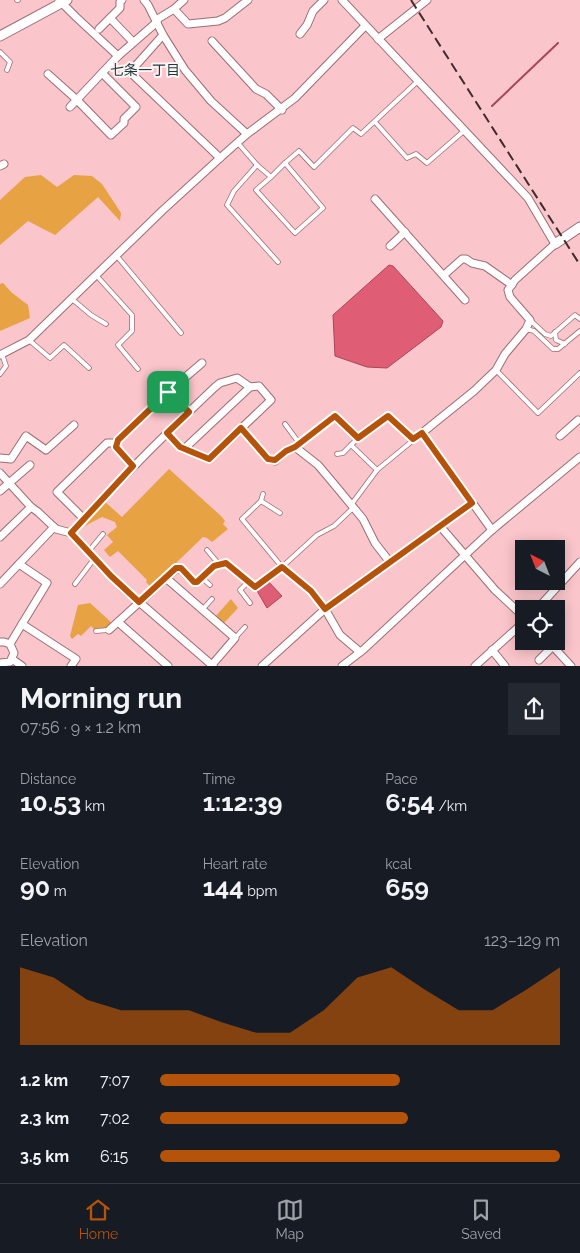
<!DOCTYPE html>
<html lang="en">
<head>
<meta charset="utf-8">
<style>
	:root { --surface:#171b24; --page:#242831; --text:#f1f3f6; --muted:#9ea1a6; --line:#363941; --accent:#b45309 }
	body { margin:0; font-family:Raleway,"Noto Sans JP",sans-serif; background:var(--page); color:var(--text); height:100vh; display:flex; flex-direction:column; font-size:19px; white-space:nowrap }
	* { box-sizing:border-box; margin:0 }
	p { font-size:16px; color:var(--muted) }
	.icon { flex:none; width:28px; height:28px; fill:none; stroke:currentColor; stroke-width:2; stroke-linecap:round; stroke-linejoin:round }
	.map { position:relative; height:666px; overflow:hidden }
	.panel { display:flex; flex-direction:column; background:var(--surface); flex:1 }
	.panel>* { flex:none }
	.needle { width:32px; rotate:318deg }
	.tools { position:absolute; left:515px; top:540px; display:grid; gap:10px }
	.tools a { display:grid; place-items:center; width:50px; height:50px; border-radius:0px; background:var(--surface); box-shadow:0 2px 12px #0003; font-size:25px }
	.pin { position:absolute; display:grid; place-items:center; width:42px; height:42px; color:#fff; margin:-21px; border-radius:10px; box-shadow:0 2px 8px #0006 }
	.round { display:grid; place-items:center; flex:none; width:52px; height:52px; border-radius:0px; background:var(--page) }
	.head { display:flex; align-items:center; justify-content:space-between; height:85px; padding:0 20px }
	h1 { font-size:28px; font-weight:700; line-height:38px }
	.stats { display:grid; grid-template-columns:repeat(3,1fr); gap:8px; height:85px; padding:5px 20px }
	.stats div { display:grid; align-content:center }
	.stats b { font-size:25px; font-weight:700 }
	.stats small { font-size:14px; font-weight:400 }
	.stats p { font-size:14px }
	.chart { height:140px; padding:10px 20px }
	.chart p { display:flex; justify-content:space-between }
	.chart svg { width:100%; height:90px; margin-top:5px; fill:var(--accent); opacity:.7 }
	ul { padding:0 20px; list-style:none; font-size:16px }
	li { display:grid; grid-template-columns:80px 60px 1fr; align-items:center; height:38px }
	li i { height:12px; border-radius:6px; background:var(--accent) }
	.dock { display:flex; justify-content:space-around; align-items:center; height:70px; border-top:1px solid var(--line); background:var(--surface); font-size:14px; color:var(--muted) }
	.dock a { display:grid; justify-items:center; gap:2px }
	.dock .current { color:var(--accent) }
	.map>svg:first-child { display:block }
</style>
</head>
<body>
<div class="map">
<svg width="580" height="666" viewBox="0 0 580 666">
	<rect width="100%" height="100%" fill="#fac5cb"/>
	<g fill="#e7a244">
		<polygon points="41,175 57,187 74,175 92,176 102,184 121,213 120,221 98,197 55,235 28,221 0,245 0,200 25,177"/>
		<polygon points="3,283 11,292 28,305 30,318 0,331 0,284"/>
		<polygon points="169,469 221,516 225,521 223,524 228,529 212,542 207,538 203,537 151,587 146,582 147,580 118,551 110,557 104,550 113,542 107,535 117,527 115,522 102,517 77,530 104,501 122,517"/>
		<polygon points="231,599 238,608 223,624 215,617"/>
		<polygon points="90,603 112,623 107,628 94,629 91,626 81,636 78,634 72,639 70,636 78,605"/>
	</g>
	<g fill="#e05d76" stroke="#a74658">
		<polygon points="389,265 393,266 443,321 441,327 387,368 367,367 335,356 333,315"/>
		<polygon points="266,579 282,596 267,608 256,589"/>
	</g>
	<g fill="none" stroke-linecap="round" stroke-linejoin="round">
		<polyline stroke="#a74658" stroke-width="2" points="492,106 558,43"/>
		<defs>
			<g id="service">
				<polyline points="17,0 18,0"/>
				<polyline points="0,52 10,62 7,70"/>
				<polyline points="375,122 407,158 416,154 427,163 465,130"/>
				<polyline points="237,142 257,165 271,177 256,190 295,233 323,208 285,163 271,177"/>
				<polyline points="285,163 299,151 314,167 353,128 361,134 418,81"/>
				<polyline points="257,165 234,191 227,205 278,262"/>
				<polyline points="116,255 181,333"/>
				<polyline points="96,275 132,315 132,331 118,345 138,369"/>
				<polyline points="72,299 91,315 106,324"/>
				<polyline points="530,320 545,334 551,336 575,315 580,319"/>
				<polyline points="526,329 534,331 553,349 558,349 580,331"/>
				<polyline points="555,332 556,340 565,344"/>
				<polyline points="29,340 50,358 64,345 89,368"/>
				<polyline points="496,370 538,413 580,373"/>
				<polyline points="0,374 6,366 2,354"/>
				<polyline points="285,424 299,443 298,444"/>
				<polyline points="299,443 335,416 358,438"/>
				<polyline points="351,445 377,470"/>
				<polyline points="337,454 343,453 361,435 386,416 388,416 413,439"/>
				<polyline points="263,494 261,501 242,519 282,567 311,591 325,609"/>
				<polyline points="261,501 280,513"/>
				<polyline points="351,505 377,470 422,433"/>
				<polyline points="88,552 103,534"/>
				<polyline points="218,563 229,564 255,587 282,567 317,535 334,526 353,508"/>
				<polyline points="202,578 210,585"/>
				<polyline points="249,581 240,590 250,603"/>
				<polyline points="197,582 218,563 207,550"/>
				<polyline points="75,584 94,559"/>
				<polyline points="202,610 212,599"/>
				<polyline points="96,631 108,630"/>
				<polyline points="235,638 245,627"/>
			</g>
			<g id="minor">
				<polyline points="59,0 76,17 118,56"/>
				<polyline points="144,0 148,5 163,35 185,70 211,101 247,134"/>
				<polyline points="342,0 528,198 555,244 515,280 508,290 510,297 530,320 526,329 505,354 496,370 474,391 422,433 492,530"/>
				<polyline points="174,9 188,24 218,21 225,18 248,0"/>
				<polyline points="110,18 133,42"/>
				<polyline points="156,20 174,9 184,0"/>
				<polyline points="99,29 120,8 120,2 122,0"/>
				<polyline points="300,34 307,25 313,11 324,0"/>
				<polyline points="163,35 130,72 220,158"/>
				<polyline points="378,39 427,0"/>
				<polyline points="212,41 256,89 266,94 282,110"/>
				<polyline points="48,74 77,100 111,135 124,123 124,119 136,107 102,73"/>
				<polyline points="70,107 118,56 157,22"/>
				<polyline points="0,166 4,164"/>
				<polyline points="375,199 465,300"/>
				<polyline points="390,246 405,232"/>
				<polyline points="444,275 462,259 466,259 472,263 485,266 512,285"/>
				<polyline points="0,355 29,340 163,210 220,158 247,134 295,98 365,26"/>
				<polyline points="168,392 189,412"/>
				<polyline points="241,428 268,459 275,461 286,451 295,447 318,465 334,484 363,519 375,543 389,561"/>
				<polyline points="560,436 578,420"/>
				<polyline points="184,449 250,387"/>
				<polyline points="0,458 11,459 26,436 46,450 74,425"/>
				<polyline points="133,466 116,447 118,440 168,392 202,363"/>
				<polyline points="0,473 31,507 38,512 56,529 71,533 98,563 123,588 213,666"/>
				<polyline points="0,491 30,465"/>
				<polyline points="84,519 57,492 107,443 117,443"/>
				<polyline points="440,526 495,590 524,617"/>
				<path d="M71,533C117,482 165,434 215,387L220,383L237,378L250,387L259,386L271,400L209,459L180,447L167,433"/>
				<polyline points="0,537 31,507"/>
				<polyline points="19,564 47,583 22,624"/>
				<polyline points="166,578 235,638 211,666"/>
				<polyline points="0,584 54,527"/>
				<polyline points="325,609 340,635 360,652"/>
				<polyline points="537,609 580,562"/>
				<polyline points="118,622 168,666"/>
				<polyline points="109,630 176,569 181,569 194,582 197,582"/>
				<polyline points="548,641 571,666"/>
				<polyline points="0,642 4,642 10,644 14,653 10,662 0,663"/>
				<polyline points="10,644 22,624 76,659 71,666"/>
				<polyline points="492,650 505,666"/>
				<polyline points="12,659 22,666"/>
				<polyline points="539,660 553,646"/>
				<polyline points="262,666 325,609 472,503"/>
				<polyline points="342,666 363,650 492,530 580,457"/>
				<polyline points="475,666 524,622"/>
			</g>
			<g id="tertiary">
				<polyline points="0,36 67,0"/>
				<polyline points="555,244 580,227"/>
			</g>
		</defs>
		<use href="#service" stroke="#9c6d73" stroke-width="5.5"/>
		<use href="#minor" stroke="#9c6d73" stroke-width="9"/>
		<use href="#tertiary" stroke="#9c6d73" stroke-width="11"/>
		<use href="#service" stroke="#fff" stroke-width="4"/>
		<use href="#minor" stroke="#fff" stroke-width="7"/>
		<use href="#tertiary" stroke="#fff" stroke-width="9"/>
		<polyline stroke="#412b2e" stroke-width="2" stroke-dasharray="10 5" stroke-linecap="butt" points="411,0 580,265"/>
	</g>
	<g fill="none" stroke-linecap="round" stroke-linejoin="round">
		<defs>
			<polygon id="route" points="168,392 189,412 167,433 180,447 209,459 241,428 268,459 275,460 286,451 295,447 335,416 358,438 388,416 413,439 422,433 472,503 325,609 311,591 282,567 255,587 226,563 214,566 197,582 194,582 181,568 176,568 139,602 111,576 71,533 133,466 116,447 118,440"/>
		</defs>
		<use href="#route" stroke="#fff" stroke-width="10"/>
		<use href="#route" stroke="#b45309" stroke-width="6"/>
	</g>
	<g text-anchor="middle" dominant-baseline="central" stroke-width="4" stroke-linejoin="round" paint-order="stroke">
		<g font-size="14" fill="#183a38" stroke="#fef3f4">
			<text x="145" y="70">七条一丁目</text>
		</g>
	</g>
</svg>
<div class="tools">
<a><svg class="needle" viewBox="-14 -14 28 28"><path d="M0-13l5 13h-10z" fill="#e53935"/><path d="M0 13l5-13h-10z" fill="#9ea1a6"/></svg></a>
<a><svg class="icon" aria-label="locate" viewBox="0 0 24 24"><circle cx="12" cy="12" r="6"/><path d="M12 2v4M12 18v4M2 12h4M18 12h4"/></svg></a>
</div>
<div class="pin" style="left:168px;top:392px;background:#1e9e55"><svg class="icon" aria-label="arrive" viewBox="0 0 24 24"><path d="M6 21V4h12l-3 4 3 4H6"/></svg></div>
</div>
<section class="panel">
<div class="head"><div><h1>Morning run</h1><p>07:56 · 9 × 1.2 km</p></div><a class="round"><svg class="icon" aria-label="share" viewBox="0 0 24 24"><path d="M12 15V3M7 8l5-5 5 5M5 13v7h14v-7"/></svg></a></div>
<div class="stats">
<div><p>Distance</p><b>10.53<small> km</small></b></div>
<div><p>Time</p><b>1:12:39</b></div>
<div><p>Pace</p><b>6:54<small> /km</small></b></div>
</div>
<div class="stats">
<div><p>Elevation</p><b>90<small> m</small></b></div>
<div><p>Heart rate</p><b>144<small> bpm</small></b></div>
<div><p>kcal</p><b>659</b></div>
</div>
<div class="chart"><p><span>Elevation</span>123–129 m</p>
<svg viewBox="0 0 160 44" preserveAspectRatio="none"><path d="M0 44V6L10 11L20 22L30 27L40 27L50 27L60 33L70 38L80 38L90 27L100 11L110 6L120 17L130 27L140 27L150 17L160 6V44z"/></svg>
</div>
<ul>
<li><b>1.2 km</b>7:07<i style="width:60%"></i></li>
<li><b>2.3 km</b>7:02<i style="width:62%"></i></li>
<li><b>3.5 km</b>6:15<i style="width:100%"></i></li>
</ul>
</section>
<nav class="dock">
<a class="current"><svg class="icon" aria-label="home" viewBox="0 0 24 24"><path d="M3 11l9-7 9 7M6 9v11h12V9"/></svg>Home</a>
<a><svg class="icon" aria-label="map" viewBox="0 0 24 24"><path d="M3 6l6-2 6 2 6-2v14l-6 2-6-2-6 2zM9 4v14M15 6v14"/></svg>Map</a>
<a><svg class="icon" aria-label="saved" viewBox="0 0 24 24"><path d="M7 4h10v16l-5-4-5 4z"/></svg>Saved</a>
</nav>
</body>
</html>
